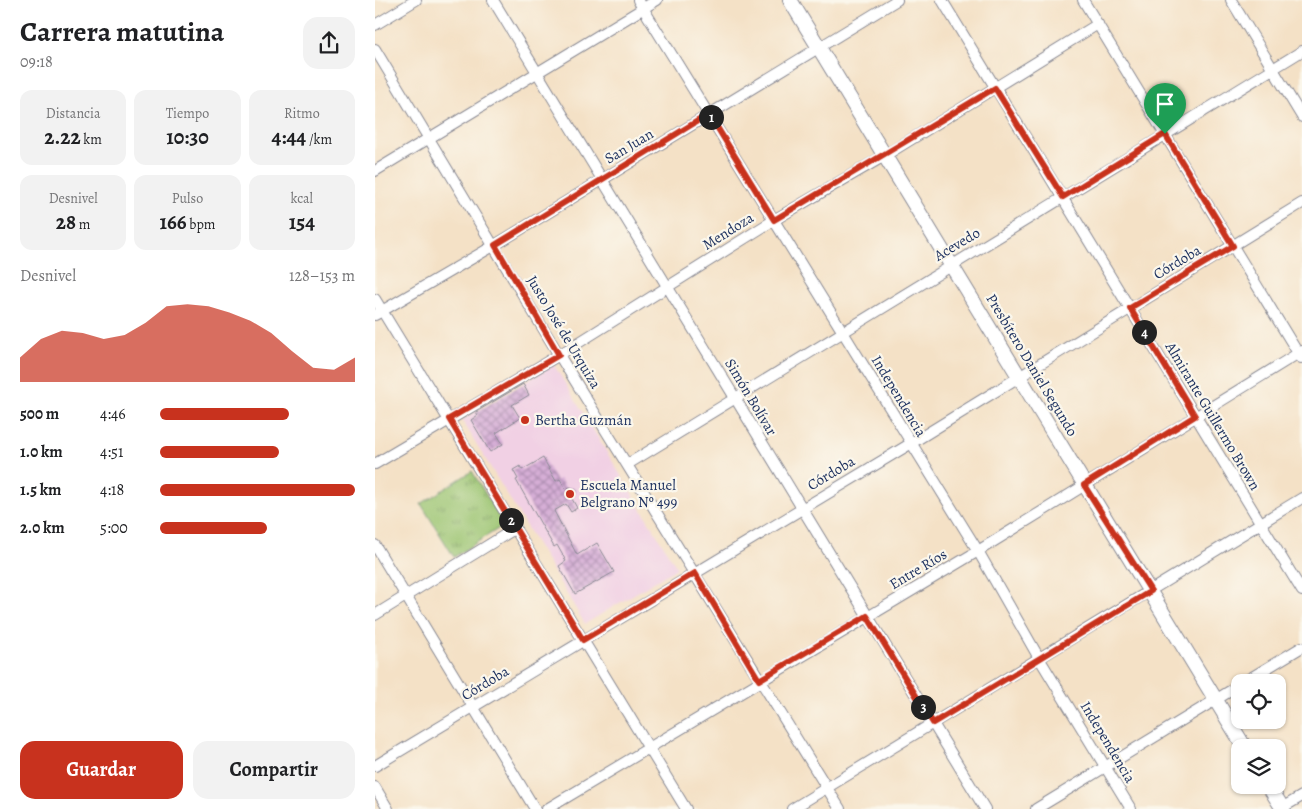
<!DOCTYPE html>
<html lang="es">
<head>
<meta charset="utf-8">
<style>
	:root { --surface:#fff; --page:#f2f2f2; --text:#202124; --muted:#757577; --accent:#c8321e }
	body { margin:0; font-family:Alegreya,serif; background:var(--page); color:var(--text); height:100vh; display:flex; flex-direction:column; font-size:19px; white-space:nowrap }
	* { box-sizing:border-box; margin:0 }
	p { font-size:16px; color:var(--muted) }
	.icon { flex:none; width:28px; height:28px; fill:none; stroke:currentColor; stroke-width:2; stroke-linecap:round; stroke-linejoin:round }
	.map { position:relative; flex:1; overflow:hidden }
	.side { display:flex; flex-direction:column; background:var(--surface); width:375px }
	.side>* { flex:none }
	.fabs { position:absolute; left:856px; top:674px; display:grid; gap:10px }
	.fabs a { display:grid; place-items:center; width:55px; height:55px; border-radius:10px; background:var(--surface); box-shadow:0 1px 4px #0004; font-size:25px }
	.pin { position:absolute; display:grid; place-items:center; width:42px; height:42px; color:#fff; margin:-51px -21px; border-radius:50% 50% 50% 0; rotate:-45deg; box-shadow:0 0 5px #0007 }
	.pin .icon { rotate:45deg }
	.km { position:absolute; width:25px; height:25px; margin:-12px; border-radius:50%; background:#222; color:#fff; font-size:14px; line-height:25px; text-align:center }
	.round { display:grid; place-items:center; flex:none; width:52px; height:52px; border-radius:15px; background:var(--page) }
	.overview { display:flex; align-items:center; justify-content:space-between; height:85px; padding:0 20px }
	h1 { font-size:28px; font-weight:700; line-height:38px }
	.metrics { display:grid; grid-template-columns:repeat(3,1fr); gap:8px; height:85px; padding:5px 20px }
	.metrics div { display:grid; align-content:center; border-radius:12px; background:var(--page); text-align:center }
	.metrics b { font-size:21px; font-weight:700 }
	.metrics small { font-size:14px; font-weight:400 }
	.metrics p { font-size:14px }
	.chart { height:140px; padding:10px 20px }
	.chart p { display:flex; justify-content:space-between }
	.chart svg { width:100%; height:90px; margin-top:5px; fill:var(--accent); opacity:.7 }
	.primary-button { display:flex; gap:10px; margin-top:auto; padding:10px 20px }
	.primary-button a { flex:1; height:58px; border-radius:15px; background:var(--accent); color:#fff; font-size:20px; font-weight:700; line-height:58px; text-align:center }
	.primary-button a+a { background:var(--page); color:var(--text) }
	ul { padding:0 20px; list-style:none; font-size:16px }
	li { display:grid; grid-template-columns:80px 60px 1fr; align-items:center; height:38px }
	li i { height:12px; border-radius:6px; background:var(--accent) }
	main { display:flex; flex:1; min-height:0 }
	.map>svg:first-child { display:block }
</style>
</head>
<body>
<main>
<section class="side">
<div class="overview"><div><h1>Carrera matutina</h1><p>09:18</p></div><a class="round"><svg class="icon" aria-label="share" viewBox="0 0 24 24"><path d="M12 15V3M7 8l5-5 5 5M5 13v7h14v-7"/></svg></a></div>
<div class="metrics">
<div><p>Distancia</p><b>2.22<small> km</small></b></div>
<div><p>Tiempo</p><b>10:30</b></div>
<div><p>Ritmo</p><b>4:44<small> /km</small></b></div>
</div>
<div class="metrics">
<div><p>Desnivel</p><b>28<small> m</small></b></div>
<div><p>Pulso</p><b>166<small> bpm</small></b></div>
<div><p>kcal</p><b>154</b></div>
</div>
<div class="chart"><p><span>Desnivel</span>128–153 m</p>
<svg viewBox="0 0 160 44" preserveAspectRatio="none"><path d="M0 44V32L10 23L20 19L30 20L40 23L50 21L60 15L70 7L80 6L90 7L100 10L110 14L120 20L130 29L140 37L150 38L160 32V44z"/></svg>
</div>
<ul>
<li><b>500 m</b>4:46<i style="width:66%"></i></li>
<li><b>1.0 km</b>4:51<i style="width:61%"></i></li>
<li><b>1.5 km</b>4:18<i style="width:100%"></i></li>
<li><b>2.0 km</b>5:00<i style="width:55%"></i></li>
</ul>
<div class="primary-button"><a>Guardar</a><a>Compartir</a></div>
</section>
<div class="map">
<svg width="927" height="809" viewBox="0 0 927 809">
	<defs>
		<pattern id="park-tufts" width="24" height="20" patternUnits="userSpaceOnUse" patternTransform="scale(1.25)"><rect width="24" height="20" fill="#9bc471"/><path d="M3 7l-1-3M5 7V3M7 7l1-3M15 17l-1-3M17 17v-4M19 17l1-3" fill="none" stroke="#7ea060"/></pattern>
		<pattern id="building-cross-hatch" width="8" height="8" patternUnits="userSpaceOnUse" patternTransform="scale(1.25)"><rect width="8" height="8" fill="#d6aed6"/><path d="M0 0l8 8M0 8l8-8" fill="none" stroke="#ad8eb1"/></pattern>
	</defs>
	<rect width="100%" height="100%" fill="#fbf7ec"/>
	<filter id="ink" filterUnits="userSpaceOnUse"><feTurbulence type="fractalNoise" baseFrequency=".02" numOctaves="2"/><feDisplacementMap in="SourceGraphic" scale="10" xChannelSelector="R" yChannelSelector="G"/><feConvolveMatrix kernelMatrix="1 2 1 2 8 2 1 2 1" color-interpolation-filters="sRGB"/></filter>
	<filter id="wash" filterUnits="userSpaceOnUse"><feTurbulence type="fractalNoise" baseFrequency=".0096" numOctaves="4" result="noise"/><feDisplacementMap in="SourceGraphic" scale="20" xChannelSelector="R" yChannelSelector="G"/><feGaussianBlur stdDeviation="1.12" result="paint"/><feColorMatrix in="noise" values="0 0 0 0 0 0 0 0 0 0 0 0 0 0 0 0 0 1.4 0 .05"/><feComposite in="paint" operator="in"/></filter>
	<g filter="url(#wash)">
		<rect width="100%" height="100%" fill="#f4e1c6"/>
		<polygon fill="#f1d0e4" points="179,365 302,568 210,624 87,420"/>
		<polygon fill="url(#park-tufts)" stroke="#5b7a68" points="97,471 129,525 79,557 46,504"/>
		<g id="blocks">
			<g fill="url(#building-cross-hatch)">
				<polygon points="148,384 154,395 137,405 145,418 121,433 128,444 115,452 96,420 103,415 101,412"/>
				<polygon points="168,458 181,481 185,479 191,489 195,487 200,489 200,495 196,497 202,508 196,512 191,504 179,511 202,555 222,543 239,572 200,594 184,566 191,561 182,545 179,547 141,480 143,479 138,470 145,466 147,470"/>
			</g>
		</g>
	</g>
	<g filter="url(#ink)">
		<use href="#blocks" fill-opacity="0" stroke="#888892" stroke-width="1"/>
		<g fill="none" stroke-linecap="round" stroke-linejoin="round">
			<defs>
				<g id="street">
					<polyline points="118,0 610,809"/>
					<polyline points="263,0 603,551 664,658 756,809"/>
					<polyline points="567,0 927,591"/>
					<polyline points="708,0 926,358"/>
					<polyline points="856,0 927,117"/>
					<polyline points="0,25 41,0"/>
					<polyline points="0,49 184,355 465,809"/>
					<polyline points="0,171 282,0"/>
					<polyline points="0,299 311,809"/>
					<polyline points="0,315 120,245 522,0"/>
					<polyline points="0,464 184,355 399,220 511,155 723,24"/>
					<polyline points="253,464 927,51"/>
					<polyline points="0,545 160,809"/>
					<polyline points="0,615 141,528"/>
					<polyline points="869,682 927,647"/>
					<polyline points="0,766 535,444 927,203"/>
					<polyline points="0,787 13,809"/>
					<polyline points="172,809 603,551 927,351"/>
					<polyline points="417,809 927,498"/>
					<polyline points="661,809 865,685"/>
					<polyline points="905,809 927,796"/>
				</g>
				<g id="secondary">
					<polyline points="415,0 870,748"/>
					<polyline points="893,785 908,809"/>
				</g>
			</defs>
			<use href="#street" stroke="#888892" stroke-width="12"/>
			<use href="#secondary" stroke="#888892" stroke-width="16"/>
			<use href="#street" stroke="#fff" stroke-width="10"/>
			<use href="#secondary" stroke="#fff" stroke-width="14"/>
		</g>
	</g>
	<g fill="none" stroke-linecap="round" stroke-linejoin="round" filter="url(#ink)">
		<defs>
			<polygon id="route" points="620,88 688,197 790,134 858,246 755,308 820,416 709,485 776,591 558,723 492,616 384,680 320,573 208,640 74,419 184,355 120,245 334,114 399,220"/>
		</defs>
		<use href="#route" stroke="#fff" stroke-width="10"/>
		<use href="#route" stroke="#c8321e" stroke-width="6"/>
	</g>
	<g fill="#c8321e" stroke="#fbf7ec" stroke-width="2">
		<circle cx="150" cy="420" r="5"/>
		<circle cx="195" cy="494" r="5"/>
	</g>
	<g text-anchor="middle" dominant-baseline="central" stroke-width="4.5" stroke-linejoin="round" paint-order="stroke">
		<g font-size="15" fill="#1b2f5e" stroke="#fbf7ec">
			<text transform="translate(254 146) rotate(-31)">San Juan</text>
			<text transform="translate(353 231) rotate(-32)">Mendoza</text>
			<text transform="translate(582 244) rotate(-31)">Acevedo</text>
			<text transform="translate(802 262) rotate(-31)">Córdoba</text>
			<text transform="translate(189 332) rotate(59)">Justo José de Urquiza</text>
			<text transform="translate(657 365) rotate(59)">Presbítero Daniel Segundo</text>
			<text transform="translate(524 396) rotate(59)">Independencia</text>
			<text transform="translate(376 397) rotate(59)">Simón Bolívar</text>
			<text transform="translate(838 416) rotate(59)">Almirante Guillermo Brown</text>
			<text transform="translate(456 473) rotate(-31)">Córdoba</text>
			<text transform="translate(543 569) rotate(-31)">Entre Ríos</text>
			<text transform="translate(110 683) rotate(-31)">Córdoba</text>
			<text transform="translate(733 742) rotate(59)">Independencia</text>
		</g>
		<g font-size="15" fill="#1b2f5e" stroke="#fbf7ec" text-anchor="start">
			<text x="160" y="420">Bertha Guzmán</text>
			<text x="205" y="485">Escuela Manuel<tspan x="205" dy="17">Belgrano Nº 499</tspan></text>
		</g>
	</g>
</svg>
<div class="fabs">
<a><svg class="icon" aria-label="locate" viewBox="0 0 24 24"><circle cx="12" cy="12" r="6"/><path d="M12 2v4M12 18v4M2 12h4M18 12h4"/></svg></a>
<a><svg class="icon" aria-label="layers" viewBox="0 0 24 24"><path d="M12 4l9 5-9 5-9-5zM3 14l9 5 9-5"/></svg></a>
</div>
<div class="pin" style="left:790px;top:134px;background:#1e9e55"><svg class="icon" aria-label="arrive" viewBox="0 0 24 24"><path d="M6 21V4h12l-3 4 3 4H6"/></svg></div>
<b class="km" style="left:336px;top:117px">1</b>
<b class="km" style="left:136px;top:520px">2</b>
<b class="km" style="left:548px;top:707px">3</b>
<b class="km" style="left:769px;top:332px">4</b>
</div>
</main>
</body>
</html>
